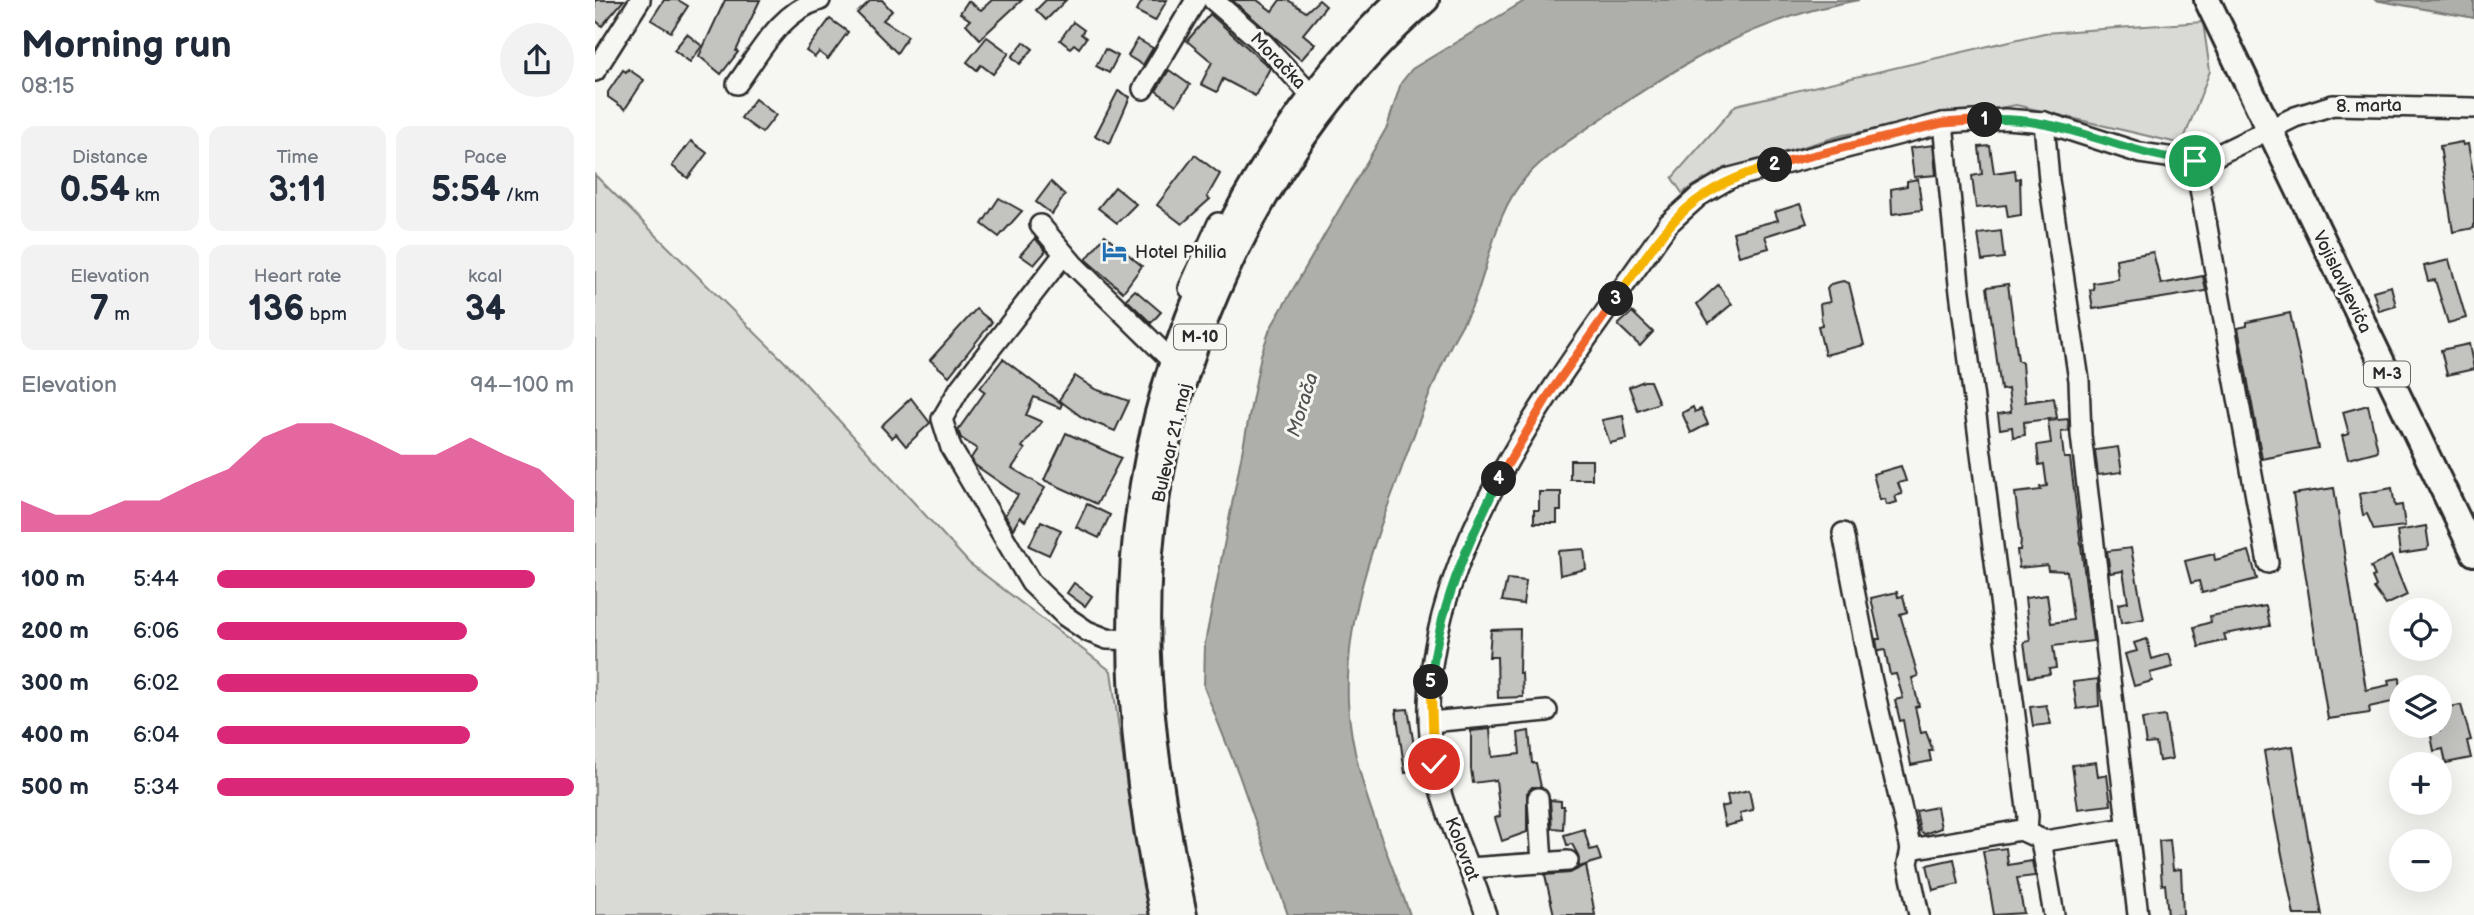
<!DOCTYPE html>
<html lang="en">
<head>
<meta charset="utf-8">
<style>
	:root { --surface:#fff; --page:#f2f2f3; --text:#1f2937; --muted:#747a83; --accent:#db2777 }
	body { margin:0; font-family:"Balsamiq Sans",sans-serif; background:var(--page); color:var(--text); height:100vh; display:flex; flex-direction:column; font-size:26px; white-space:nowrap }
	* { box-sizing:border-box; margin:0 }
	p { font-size:23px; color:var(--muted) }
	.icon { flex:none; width:38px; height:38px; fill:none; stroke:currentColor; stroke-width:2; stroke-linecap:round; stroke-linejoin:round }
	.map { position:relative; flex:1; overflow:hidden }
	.side { display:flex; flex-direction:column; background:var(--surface); width:595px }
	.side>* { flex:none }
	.controls { position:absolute; left:1794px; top:598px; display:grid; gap:14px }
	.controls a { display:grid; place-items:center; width:63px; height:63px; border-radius:50%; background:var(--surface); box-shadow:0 7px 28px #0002; font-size:35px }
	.pin { position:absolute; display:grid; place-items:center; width:60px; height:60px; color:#fff; margin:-30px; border:4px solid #fff; border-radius:50%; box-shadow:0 2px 7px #0007 }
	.km { position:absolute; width:35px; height:35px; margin:-18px; border-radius:50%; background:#222; color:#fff; font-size:19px; line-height:35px; text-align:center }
	.round { display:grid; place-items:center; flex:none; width:74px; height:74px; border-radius:37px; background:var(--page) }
	.headline { display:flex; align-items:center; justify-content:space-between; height:119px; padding:0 21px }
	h1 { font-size:38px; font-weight:800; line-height:52px }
	.figures { display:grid; grid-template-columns:repeat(3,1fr); gap:10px; height:119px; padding:7px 21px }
	.figures div { display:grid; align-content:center; border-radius:14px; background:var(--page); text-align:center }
	.figures b { font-size:35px; font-weight:800 }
	.figures small { font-size:19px; font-weight:400 }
	.figures p { font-size:19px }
	.chart { height:196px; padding:14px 21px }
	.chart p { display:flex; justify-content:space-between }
	.chart svg { width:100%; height:126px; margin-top:7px; fill:var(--accent); opacity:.7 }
	ul { padding:0 21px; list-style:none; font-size:23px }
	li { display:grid; grid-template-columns:112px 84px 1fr; align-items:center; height:52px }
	li i { height:18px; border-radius:9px; background:var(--accent) }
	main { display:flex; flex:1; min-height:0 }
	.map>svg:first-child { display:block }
</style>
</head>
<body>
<main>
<section class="side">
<div class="headline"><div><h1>Morning run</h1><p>08:15</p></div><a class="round"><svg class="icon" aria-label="share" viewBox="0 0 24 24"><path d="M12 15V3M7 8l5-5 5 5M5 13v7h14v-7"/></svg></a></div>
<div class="figures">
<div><p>Distance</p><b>0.54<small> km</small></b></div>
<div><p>Time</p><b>3:11</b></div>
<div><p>Pace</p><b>5:54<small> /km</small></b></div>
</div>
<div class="figures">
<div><p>Elevation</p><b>7<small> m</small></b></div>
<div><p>Heart rate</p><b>136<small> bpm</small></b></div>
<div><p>kcal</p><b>34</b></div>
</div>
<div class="chart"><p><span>Elevation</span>94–100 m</p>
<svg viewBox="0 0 160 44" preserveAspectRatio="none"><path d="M0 44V33L10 38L20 38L30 33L40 33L50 27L60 22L70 11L80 6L90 6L100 11L110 17L120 17L130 11L140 17L150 22L160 33V44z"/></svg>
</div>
<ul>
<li><b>100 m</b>5:44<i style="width:89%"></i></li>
<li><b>200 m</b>6:06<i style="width:70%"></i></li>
<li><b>300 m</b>6:02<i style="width:73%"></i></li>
<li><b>400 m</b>6:04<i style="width:71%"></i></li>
<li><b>500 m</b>5:34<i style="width:100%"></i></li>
</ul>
</section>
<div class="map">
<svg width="1879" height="915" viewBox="0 0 1879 915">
	<rect width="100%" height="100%" fill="#f6f6f2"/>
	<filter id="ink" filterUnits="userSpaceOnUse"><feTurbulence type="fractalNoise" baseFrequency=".0143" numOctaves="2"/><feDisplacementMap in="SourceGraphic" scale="14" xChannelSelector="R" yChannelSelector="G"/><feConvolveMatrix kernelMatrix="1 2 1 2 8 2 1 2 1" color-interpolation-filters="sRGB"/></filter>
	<g filter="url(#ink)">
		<g fill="#d9d9d5" stroke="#828280" stroke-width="2">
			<polygon points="1608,22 1615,71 1587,144 1421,105 1248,135 1122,172 1087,193 1077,178 1141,105 1449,33"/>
			<polygon points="0,175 198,370 374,563 516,671 538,830 556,915 0,915"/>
		</g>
		<g fill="#aeaeab" stroke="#7a7a78" stroke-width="2">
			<path d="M931,0H1264C1166,16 1086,63 1006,119C981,136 952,154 932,176C900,210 895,263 878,304C870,322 858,338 851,356C833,395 818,436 804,476C776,549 750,622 753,702C757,776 791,847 815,915H693L644,775L609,687L610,643L666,355L675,329L792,127L806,83L817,69Z"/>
			<polygon points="1779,0 1879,0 1879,18 1874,17"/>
		</g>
		<g fill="#c3c3c0" stroke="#2b2b2b" stroke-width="2">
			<polygon points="0,0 29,0 7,26 0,20"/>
			<polygon points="69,0 83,0 93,6 76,32 56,20"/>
			<polygon points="130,0 165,0 141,51 143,52 126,74 104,56"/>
			<polygon points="276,0 287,0 297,11 288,20 313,36 302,53 262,13"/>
			<polygon points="397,0 427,0 385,39 371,24 375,20 365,13 373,1 386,10"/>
			<polygon points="451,0 471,0 451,20 441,10"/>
			<polygon points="548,0 572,0 560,21 541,11"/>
			<polygon points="637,0 662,0 677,11 685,0 693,0 711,12 724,0 731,6 708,34 720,44 706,60"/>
			<polygon points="615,14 675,68 660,96 628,79 622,92 606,84 617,62 592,41"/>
			<polygon points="235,19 253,32 233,59 224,52 220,57 211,51"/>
			<polygon points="478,22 489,30 486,34 491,38 484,48 479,44 475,48 465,40"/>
			<polygon points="92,34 107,46 95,62 79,50"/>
			<polygon points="392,37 414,53 398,74 386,65 382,70 372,62"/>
			<polygon points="542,39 558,48 548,65 533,56"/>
			<polygon points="429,42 438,49 425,64 417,57"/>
			<polygon points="510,49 523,56 514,73 501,66"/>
			<polygon points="33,69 49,80 30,109 13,97 13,92 28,70 31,72"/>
			<polygon points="574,70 595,85 581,105 561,91"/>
			<polygon points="523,91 535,97 515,143 500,136"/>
			<polygon points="160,99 181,115 167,133 146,118"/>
			<polygon points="96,141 112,153 93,178 77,166"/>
			<polygon points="1867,142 1868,145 1873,144 1879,179 1879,228 1858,232 1845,146"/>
			<polygon points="1338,145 1341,175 1319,177 1315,148"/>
			<polygon points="1395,146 1399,173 1420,170 1421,179 1425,178 1426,215 1413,217 1411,205 1381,208 1377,176 1387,174 1384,147"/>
			<polygon points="600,155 625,174 612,197 615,199 587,224 562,205"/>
			<polygon points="1323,179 1327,210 1297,214 1296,189 1312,186 1312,181"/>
			<polygon points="456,182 470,195 457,214 441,202"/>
			<polygon points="520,187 541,204 522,223 503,208"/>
			<polygon points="404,198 427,211 404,237 387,224"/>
			<polygon points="1205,204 1212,223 1170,236 1174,248 1144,256 1138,232 1183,220 1180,212"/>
			<polygon points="1406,231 1409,258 1387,261 1383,234"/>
			<polygon points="510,235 547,266 528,292 491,260"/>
			<polygon points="440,238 451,251 439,265 425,255"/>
			<polygon points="1558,252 1566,284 1608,276 1611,291 1498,309 1495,290 1499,290 1498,283 1523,279 1521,259"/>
			<polygon points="1854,260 1871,318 1853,323 1840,280 1833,281 1829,266"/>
			<polygon points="1248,281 1254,283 1269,345 1230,355 1223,326 1227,325 1225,304 1235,302 1232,289 1236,284"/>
			<polygon points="1413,284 1423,360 1427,363 1430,402 1459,398 1462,418 1429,422 1430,435 1418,437 1417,427 1405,429 1403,414 1416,412 1413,389 1406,390 1392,287"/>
			<polygon points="1123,285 1137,304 1114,323 1102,304"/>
			<polygon points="1796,286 1801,306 1784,311 1778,291"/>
			<polygon points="540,290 566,312 556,323 531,299"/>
			<polygon points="381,309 397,322 354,376 335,360"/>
			<polygon points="1037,312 1058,332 1045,346 1023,325"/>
			<polygon points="1695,313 1723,448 1667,459 1643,328 1652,326 1652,322"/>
			<polygon points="1874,344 1879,369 1852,375 1846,350"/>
			<polygon points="408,359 467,404 465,408 439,397 431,415 447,422 427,447 430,449 417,468 450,488 430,521 425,517 418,529 410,515 423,495 380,465 376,458 382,449 366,438 363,430 390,392 385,388"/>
			<polygon points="480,376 500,389 534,401 520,431 488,418 464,400"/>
			<polygon points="1049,381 1055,381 1064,403 1043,411 1034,387"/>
			<polygon points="316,398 335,423 311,446 301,434 297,438 286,426"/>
			<polygon points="1773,405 1783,451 1753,459 1747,436 1754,434 1748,412"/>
			<polygon points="1098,407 1100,412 1106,409 1113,424 1096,433 1087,413"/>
			<polygon points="1028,416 1032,439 1015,443 1007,420"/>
			<polygon points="1473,419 1474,431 1466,432 1469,458 1475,458 1498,641 1458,646 1461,668 1454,669 1455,674 1434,677 1429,642 1435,641 1430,598 1452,595 1456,623 1478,620 1472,571 1453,570 1452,565 1424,568 1422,550 1425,550 1426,539 1420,493 1446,490 1445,487 1452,486 1449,464 1444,465 1442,445 1456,443 1453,421"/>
			<polygon points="471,433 526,458 502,504 449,480"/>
			<polygon points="1523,447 1527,472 1503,475 1500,450"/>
			<rect x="975" y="460" width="22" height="19"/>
			<polygon points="1306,466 1311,481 1303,483 1307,494 1300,496 1302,502 1291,505 1290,499 1285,500 1278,474"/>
			<polygon points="1739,488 1771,690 1794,685 1793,680 1805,678 1806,700 1774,707 1775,713 1733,719 1698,494"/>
			<polygon points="1797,488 1800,506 1807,505 1810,526 1779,530 1772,514 1768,515 1764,494"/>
			<polygon points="944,492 966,492 966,511 962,511 962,523 939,523 939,510 944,510"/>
			<polygon points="492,504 515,515 504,538 481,527"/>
			<polygon points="446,521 466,530 454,555 434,546"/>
			<polygon points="1831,526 1834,546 1831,550 1805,554 1802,531"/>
			<polygon points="1536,548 1549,619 1526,623 1523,604 1533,602 1528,571 1515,573 1512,551"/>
			<polygon points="989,549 991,569 965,575 963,551"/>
			<polygon points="1654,551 1662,579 1607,593 1604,581 1596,583 1590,561 1619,554 1620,560"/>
			<polygon points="1796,556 1812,595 1791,605 1779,588 1781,586 1777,577 1780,576 1776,567"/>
			<polygon points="912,579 931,581 928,604 907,601"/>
			<polygon points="479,583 497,596 490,606 472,593"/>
			<polygon points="1302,592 1303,597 1308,596 1312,612 1305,614 1323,676 1317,678 1324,706 1320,707 1326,733 1331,732 1338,751 1334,751 1336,761 1316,765 1308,720 1305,721 1300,700 1308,698 1301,674 1295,675 1290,650 1283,651 1281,639 1285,639 1276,598"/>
			<polygon points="1671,606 1675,626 1629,634 1631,640 1604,647 1599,627 1616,622 1615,616"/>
			<polygon points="925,629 924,673 927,673 928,697 903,698 902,657 894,657 896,630"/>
			<polygon points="1552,639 1557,659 1574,654 1578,667 1555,673 1557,681 1539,686 1530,654 1542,651 1539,643"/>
			<polygon points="1503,679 1504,706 1482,709 1478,682"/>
			<polygon points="1451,705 1456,724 1438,726 1435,707"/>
			<polygon points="1866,705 1876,740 1872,741 1876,758 1851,763 1848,749 1839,751 1835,731 1845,730 1844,709"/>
			<polygon points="813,709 823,770 810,773 801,710"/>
			<polygon points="1570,716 1577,759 1564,761 1561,743 1551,744 1547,719"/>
			<polygon points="895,729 897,757 925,754 923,733 934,731 937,763 941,763 946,787 937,787 932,793 932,832 907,841 900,818 905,816 901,780 878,783 876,769 876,731"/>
			<polygon points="1698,746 1709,814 1727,915 1699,915 1680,819 1669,751"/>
			<polygon points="1501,762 1503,777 1512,775 1516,805 1483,809 1477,765"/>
			<polygon points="1154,790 1158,810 1145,813 1147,822 1130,826 1126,807 1134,805 1132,795"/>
			<polygon points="955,800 966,801 966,806 969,806 968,829 957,828"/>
			<polygon points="1342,807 1346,828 1329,834 1325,831 1321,811"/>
			<polygon points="989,829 995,850 1002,848 1006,860 984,867 983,855 977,844 972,845 969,835"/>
			<polygon points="1575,840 1578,870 1586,869 1588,915 1573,915 1570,884 1567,885 1564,841"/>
			<polygon points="1411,848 1413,865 1437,861 1440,876 1422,878 1429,913 1399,915 1388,851"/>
			<polygon points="1359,859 1364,884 1338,890 1332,865"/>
			<polygon points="991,865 1000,915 959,915 950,875 975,873"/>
		</g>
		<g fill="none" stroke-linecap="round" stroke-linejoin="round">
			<defs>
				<g id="minor">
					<polyline points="618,0 670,45 716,95"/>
					<polyline points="0,71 45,0"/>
					<path d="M142,84C166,51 185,12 225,0"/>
					<polyline points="548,89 601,0"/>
					<polyline points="1449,122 1454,180 1484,380 1486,435 1543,915"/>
					<polyline points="1348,123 1364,284 1433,816 1432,831"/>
					<polyline points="1600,161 1673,563"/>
					<polyline points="445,225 478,264 577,361"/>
					<polyline points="469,254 365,388 347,419 356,448 436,583 470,616 492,631 512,639 550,640"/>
					<polyline points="594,288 623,223"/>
					<polyline points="1248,533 1276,677 1316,849"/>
					<polyline points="835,722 952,711"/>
					<polyline points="943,798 947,863"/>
					<polyline points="1446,841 1459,915"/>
					<polyline points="874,868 973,861"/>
					<path d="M891,915C875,865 849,816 839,765C802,574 971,370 1073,224L1104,196L1135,178L1348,123L1410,119L1449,122L1545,153L1600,161L1620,156L1700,117L1738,105L1879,108"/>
					<polyline points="1324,915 1313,863 1316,849 1426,830 1450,841 1531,828"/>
				</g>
				<g id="major">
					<polyline points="1612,0 1879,553"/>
					<path d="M568,915C517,672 518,448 636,224C680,141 735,65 804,0"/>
					<path d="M589,915C565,799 546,681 554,563C569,353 673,138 831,0"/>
				</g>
			</defs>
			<use href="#minor" stroke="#2b2b2b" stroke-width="24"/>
			<use href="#major" stroke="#2b2b2b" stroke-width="30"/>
			<use href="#minor" stroke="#f6f6f2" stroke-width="19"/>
			<use href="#major" stroke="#f6f6f2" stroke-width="24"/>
		</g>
	</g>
	<g fill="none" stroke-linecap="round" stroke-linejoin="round" filter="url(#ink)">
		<defs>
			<path id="split-1" d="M1390,120C1471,115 1523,155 1600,161"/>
			<polyline id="split-2" points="1180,165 1348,123 1390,120"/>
			<path id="split-3" d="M1021,299C1071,228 1091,188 1180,165"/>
			<polyline id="split-4" points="904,479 953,396 1021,299"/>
			<path id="split-5" d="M836,682C843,609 872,545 904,479"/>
			<polyline id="split-6" points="836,682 839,764"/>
		</defs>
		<use href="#split-1" stroke="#fff" stroke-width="14"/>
		<use href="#split-2" stroke="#fff" stroke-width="14"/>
		<use href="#split-3" stroke="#fff" stroke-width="14"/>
		<use href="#split-4" stroke="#fff" stroke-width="14"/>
		<use href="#split-5" stroke="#fff" stroke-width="14"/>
		<use href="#split-6" stroke="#fff" stroke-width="14"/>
		<use href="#split-1" stroke="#22a559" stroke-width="9"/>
		<use href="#split-2" stroke="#f0652b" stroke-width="9"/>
		<use href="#split-3" stroke="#f5b400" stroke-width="9"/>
		<use href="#split-4" stroke="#f0652b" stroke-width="9"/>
		<use href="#split-5" stroke="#22a559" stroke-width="9"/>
		<use href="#split-6" stroke="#f5b400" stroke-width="9"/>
	</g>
	<defs>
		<symbol id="hotel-bare" viewBox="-9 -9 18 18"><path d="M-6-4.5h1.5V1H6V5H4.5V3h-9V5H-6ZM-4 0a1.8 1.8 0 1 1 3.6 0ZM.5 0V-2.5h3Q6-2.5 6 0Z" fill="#1f6fb2" stroke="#f6f6f2" stroke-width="2.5" paint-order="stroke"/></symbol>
	</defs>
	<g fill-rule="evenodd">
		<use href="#hotel-bare" x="502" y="234" width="35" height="35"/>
	</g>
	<g text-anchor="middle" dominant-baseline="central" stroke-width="6" stroke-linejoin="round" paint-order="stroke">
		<g fill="#f6f6f2" stroke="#686867" stroke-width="2">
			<rect x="579" y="324.5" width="52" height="25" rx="5"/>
			<rect x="1769" y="361.5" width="46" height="25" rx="5"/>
		</g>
		<g font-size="16" font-weight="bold" fill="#2b2b2b">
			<text x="605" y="337">M-10</text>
			<text x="1792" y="374">M-3</text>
		</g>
		<g font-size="18" fill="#2b2b2b" stroke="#f6f6f2">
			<text transform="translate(683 61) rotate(46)">Moračka</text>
			<text transform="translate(1774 106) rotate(-1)">8. marta</text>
			<text transform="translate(1747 282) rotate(64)">Vojislavljevića</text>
			<text transform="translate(577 443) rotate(-77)">Bulevar 21. maj</text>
			<text transform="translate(867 849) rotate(69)">Kolovrat</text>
		</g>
		<g font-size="18" fill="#2b2b2b" stroke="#f6f6f2" text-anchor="start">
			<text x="540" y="252">Hotel Philia</text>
		</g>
		<g font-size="19" font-style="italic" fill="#525251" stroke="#f6f6f2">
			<text transform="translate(708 405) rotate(-73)">Morača</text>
		</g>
	</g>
</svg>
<div class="controls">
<a><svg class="icon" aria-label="locate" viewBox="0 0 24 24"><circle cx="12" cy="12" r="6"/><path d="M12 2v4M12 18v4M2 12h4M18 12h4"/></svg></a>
<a><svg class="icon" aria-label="layers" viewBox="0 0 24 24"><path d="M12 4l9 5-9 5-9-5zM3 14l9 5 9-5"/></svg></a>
<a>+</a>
<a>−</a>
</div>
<div class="pin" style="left:1600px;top:161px;background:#1e9e55"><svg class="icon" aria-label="arrive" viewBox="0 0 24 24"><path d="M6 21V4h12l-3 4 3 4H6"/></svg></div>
<div class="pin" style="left:839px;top:764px;background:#d93025"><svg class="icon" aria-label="check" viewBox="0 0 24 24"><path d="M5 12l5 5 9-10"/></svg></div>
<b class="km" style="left:1390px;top:120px">1</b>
<b class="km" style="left:1180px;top:165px">2</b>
<b class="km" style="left:1021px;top:299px">3</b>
<b class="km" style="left:904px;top:479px">4</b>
<b class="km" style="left:836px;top:682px">5</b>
</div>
</main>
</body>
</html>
